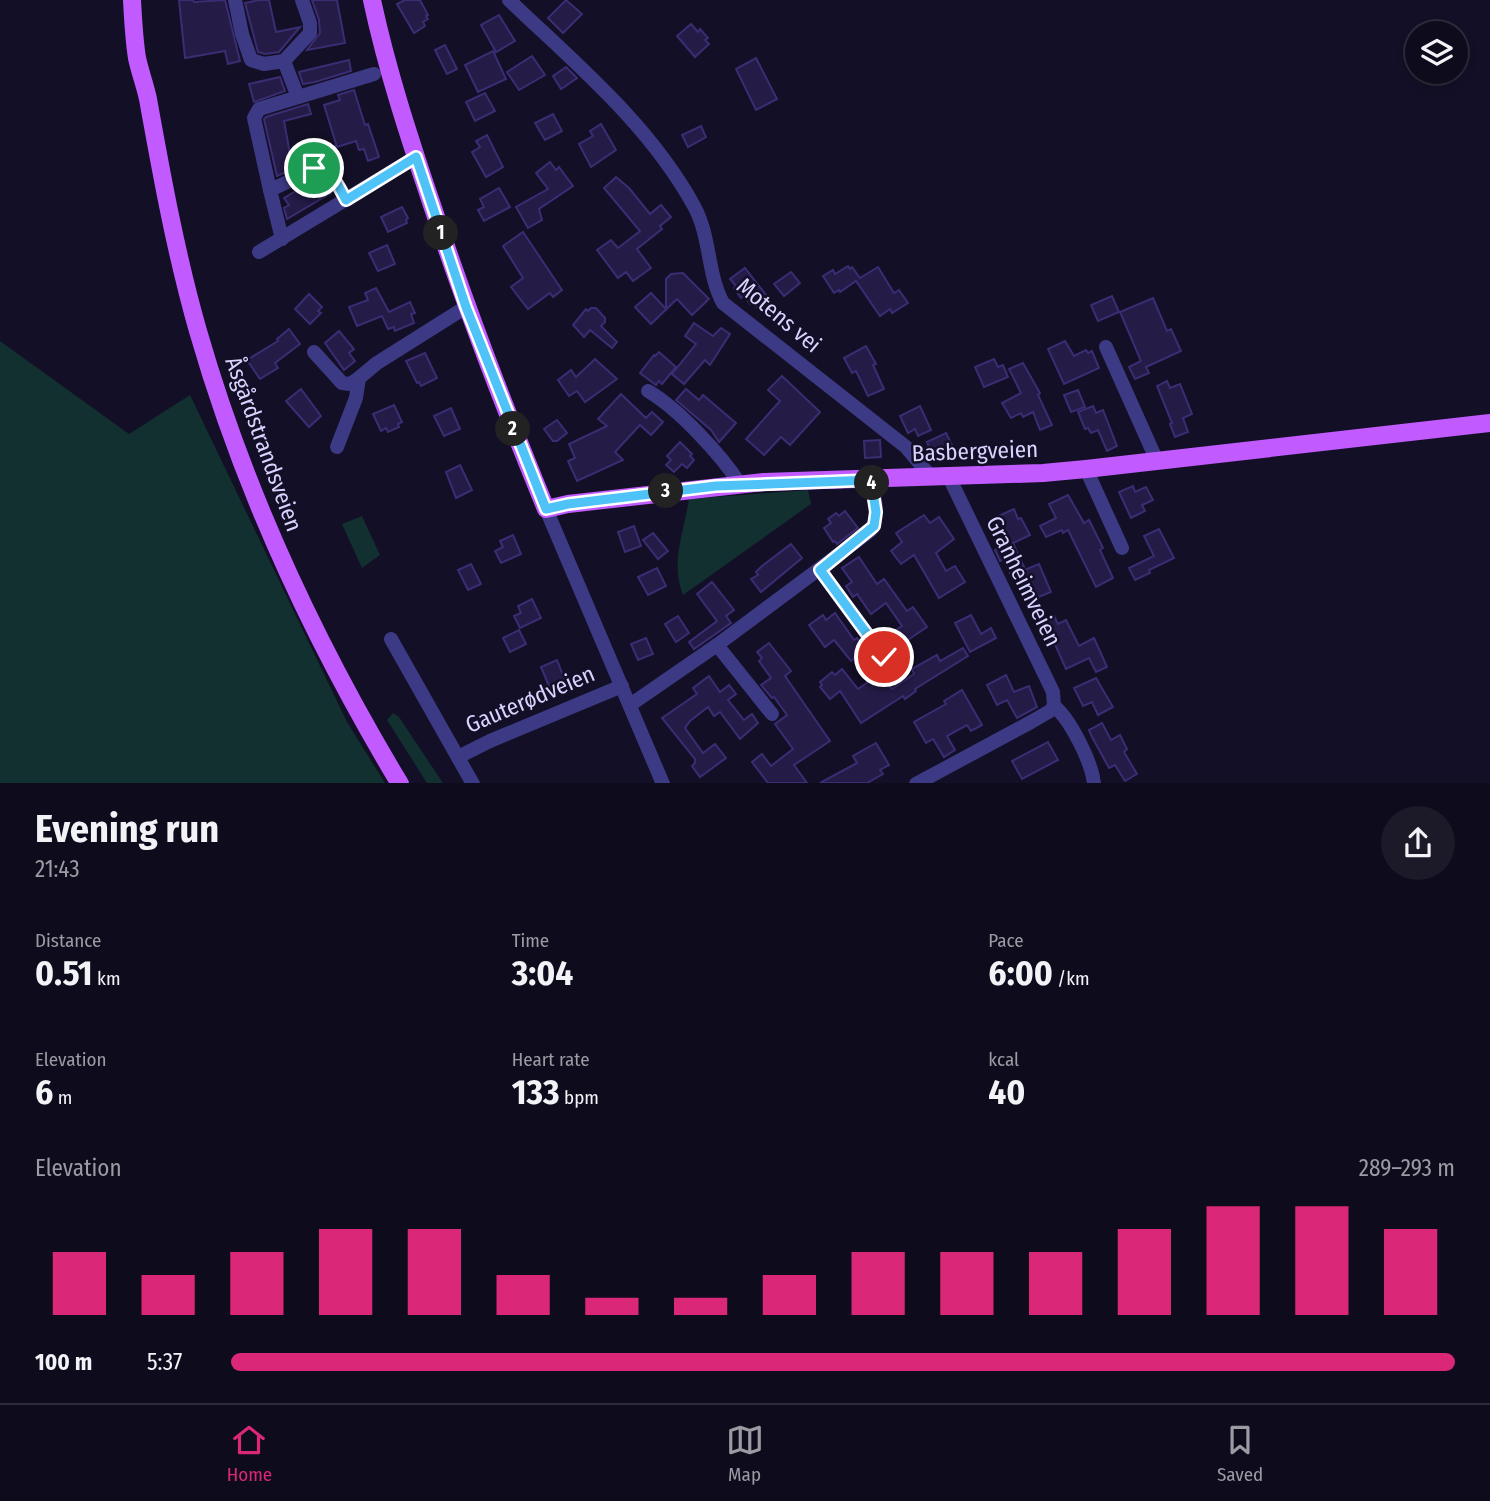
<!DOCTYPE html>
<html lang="en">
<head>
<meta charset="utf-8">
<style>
	:root { --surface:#0e0b1c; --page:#1c1929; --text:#f1f3f6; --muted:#9b9ba3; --line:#2e2b3b; --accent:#db2777 }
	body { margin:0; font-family:"Fira Sans Condensed",sans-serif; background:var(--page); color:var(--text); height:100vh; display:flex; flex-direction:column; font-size:26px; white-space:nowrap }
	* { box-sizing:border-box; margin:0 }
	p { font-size:23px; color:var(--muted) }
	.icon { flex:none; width:38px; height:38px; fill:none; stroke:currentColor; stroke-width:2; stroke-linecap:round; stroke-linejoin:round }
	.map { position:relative; height:783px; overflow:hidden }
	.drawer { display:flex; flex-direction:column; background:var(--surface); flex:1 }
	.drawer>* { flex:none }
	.buttons { position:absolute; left:1405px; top:21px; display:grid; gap:14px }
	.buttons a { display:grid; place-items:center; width:63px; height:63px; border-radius:50%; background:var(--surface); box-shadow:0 4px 10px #0003,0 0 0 2px var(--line); font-size:35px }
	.pin { position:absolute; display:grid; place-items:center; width:60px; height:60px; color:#fff; margin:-30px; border:4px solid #fff; border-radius:50%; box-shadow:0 2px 7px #0007 }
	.km { position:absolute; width:35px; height:35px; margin:-18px; border-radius:50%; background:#222; color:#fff; font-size:19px; line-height:35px; text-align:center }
	.round { display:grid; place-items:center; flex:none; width:74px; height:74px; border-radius:37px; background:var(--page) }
	.summary { display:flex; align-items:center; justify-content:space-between; height:119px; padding:0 35px }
	h1 { font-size:38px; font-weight:700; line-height:52px }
	.stats { display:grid; grid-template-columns:repeat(3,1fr); gap:10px; height:119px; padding:7px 35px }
	.stats div { display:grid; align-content:center }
	.stats b { font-size:35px; font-weight:700 }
	.stats small { font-size:19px; font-weight:400 }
	.stats p { font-size:19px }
	.chart { height:196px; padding:14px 35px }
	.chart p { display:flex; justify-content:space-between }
	.chart svg { width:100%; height:126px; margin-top:7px; stroke:var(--accent); stroke-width:6 }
	ul { padding:0 35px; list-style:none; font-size:23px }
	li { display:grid; grid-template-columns:112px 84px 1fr; align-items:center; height:52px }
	li i { height:18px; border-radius:9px; background:var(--accent) }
	.tabs { display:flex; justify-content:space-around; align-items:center; height:98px; border-top:2px solid var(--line); background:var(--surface); font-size:19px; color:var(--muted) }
	.tabs a { display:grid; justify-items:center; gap:4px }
	.tabs .on { color:var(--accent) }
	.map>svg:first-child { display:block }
</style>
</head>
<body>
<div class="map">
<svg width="1490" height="784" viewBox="0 0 1490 784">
	<rect width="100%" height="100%" fill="#130f26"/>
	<g fill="#12302f">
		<polygon points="0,341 129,434 190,395 347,722 385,783 0,783"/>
		<path d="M808,490L811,504L683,595C670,562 684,532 689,499Z"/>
		<polygon points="362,516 380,555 362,568 342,524"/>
		<polygon points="393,713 399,717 443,783 427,783 387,720"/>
	</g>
	<g fill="#241b47" stroke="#3b2d73" stroke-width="2">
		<polygon points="179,0 193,0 194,2 225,0 240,61 228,64 225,51 185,58"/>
		<polygon points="259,0 269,0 276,32 300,27 279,52 265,54 258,52 245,3"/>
		<polygon points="312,0 337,0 345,43 307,50 320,33 319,20"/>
		<polygon points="405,0 420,0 428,15 426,16 428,19 423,22 425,26 414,33 397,4"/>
		<polygon points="566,0 582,14 563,33 548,18"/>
		<polygon points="499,15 515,41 496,52 481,25"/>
		<polygon points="691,24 698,32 700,29 708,38 705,40 709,44 695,57 677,36"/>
		<polygon points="445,45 457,69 447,74 435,50"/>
		<polygon points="493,51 506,79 478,92 465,65"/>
		<polygon points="532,56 545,75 519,90 507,72"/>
		<polygon points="756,58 777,99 756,110 736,69"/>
		<polygon points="349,60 351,71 315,82 303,84 299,72"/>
		<polygon points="566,67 577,78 561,89 553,76"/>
		<polygon points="280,77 285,91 254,102 249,84"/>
		<polygon points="354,90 365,125 368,124 379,157 368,161 364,149 359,150 356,141 337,147 324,105 340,100 338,95"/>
		<polygon points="485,93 495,111 475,121 466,102"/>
		<polygon points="308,104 311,114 284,121 290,154 335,146 338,155 314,159 277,176 264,119 266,117"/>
		<polygon points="553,114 562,131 545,140 535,123"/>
		<polygon points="601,124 616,150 591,167 579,144 593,136 590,131"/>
		<polygon points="701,126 706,137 688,147 682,135"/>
		<polygon points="487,135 503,167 486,177 472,152 480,147 476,141"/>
		<polygon points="550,162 556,170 559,167 573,186 539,209 542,220 528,228 516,207 548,189 536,173"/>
		<polygon points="616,177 629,188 650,214 661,205 671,217 660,226 662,229 637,249 651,268 633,281 626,272 618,278 597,250 611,240 618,248 640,231 604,188"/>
		<polygon points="318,178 331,193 287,219 284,208 289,205 284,198"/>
		<polygon points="499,188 510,207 484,221 478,210 484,207 480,199"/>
		<polygon points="402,207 408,218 406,220 407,223 388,232 381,217"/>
		<polygon points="523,232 562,290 553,297 550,293 528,309 511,287 523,278 503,246"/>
		<polygon points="387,245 395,264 378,271 369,253"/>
		<polygon points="848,266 850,269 852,267 860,278 878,267 894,293 899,290 908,303 892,313 890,309 880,316 856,281 840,292 839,290 834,293 823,276 833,270 835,274"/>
		<polygon points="745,268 770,300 759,309 753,302 750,304 744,296 741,298 734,288 736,286 730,279"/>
		<polygon points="791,272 800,283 784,296 774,284"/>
		<polygon points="683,273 709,299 692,315 677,299 651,324 635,307 651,293 666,309 666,279 671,274"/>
		<polygon points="376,288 389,312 410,302 415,313 411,314 414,323 395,331 394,327 388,329 382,316 357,326 349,307 368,300 365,293"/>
		<polygon points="309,294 322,307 318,311 321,313 310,324 295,309"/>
		<polygon points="1112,296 1119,312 1098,321 1091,305"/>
		<polygon points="1153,298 1167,331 1171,329 1181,351 1146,367 1149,373 1135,379 1129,367 1141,361 1120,312"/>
		<polygon points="591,308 596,308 605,318 605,322 601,326 617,342 612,348 590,330 584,337 573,325 586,309 588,311"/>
		<polygon points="694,323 713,336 721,328 730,334 710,365 705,360 684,384 672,374 696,344 685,336"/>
		<polygon points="289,329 300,344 275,363 278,368 260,379 247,360 278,341 277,339"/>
		<polygon points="339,331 354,349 349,353 355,361 344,370 325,343"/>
		<polygon points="1065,341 1074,356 1086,350 1088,353 1092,351 1099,368 1064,384 1048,349"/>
		<polygon points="866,346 876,364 873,365 884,389 868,396 856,371 852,373 844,358"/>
		<polygon points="659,352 676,367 662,384 659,381 656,385 640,373 654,355 655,356"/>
		<polygon points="425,353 437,378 421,386 419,382 417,383 406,361"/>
		<polygon points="595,359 617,379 585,402 577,391 569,396 558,380 571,370 576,377"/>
		<polygon points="994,359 998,367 1003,365 1008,377 984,387 975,367"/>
		<polygon points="1023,363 1040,393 1038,395 1052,425 1040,430 1033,412 1023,417 1021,413 1011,418 1002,403 1021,393 1009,369"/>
		<polygon points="782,376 820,412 790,445 781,437 764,455 746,439 780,401 768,390"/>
		<polygon points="1167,381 1170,388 1180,384 1192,414 1183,418 1188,432 1175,437 1170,424 1172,423 1157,386"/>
		<polygon points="301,389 321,416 309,427 286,401"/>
		<polygon points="686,389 699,400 703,395 736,423 719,442 711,430 676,400"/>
		<polygon points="1078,390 1085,407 1071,412 1064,395"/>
		<polygon points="621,394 646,418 652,412 663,422 651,435 640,425 615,452 623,460 577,481 568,461 575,458 569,444 607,426 598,419"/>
		<polygon points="394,405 402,422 398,424 399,427 388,432 386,428 381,431 373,414"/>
		<polygon points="920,406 931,430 918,436 915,429 908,433 900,416"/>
		<polygon points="1093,406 1096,413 1103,410 1117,446 1107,451 1098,430 1091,433 1088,428 1085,429 1078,412"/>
		<polygon points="451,408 460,429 444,436 434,416"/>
		<polygon points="557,420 567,433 557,441 553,441 544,429"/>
		<polygon points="946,433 954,449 941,456 939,453 933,456 927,442"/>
		<polygon points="880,440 881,457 865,458 864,441"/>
		<polygon points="680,442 692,454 690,456 694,460 687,468 682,464 674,472 666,465 671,460 667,456"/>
		<polygon points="460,465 472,490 456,498 446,472"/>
		<polygon points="1133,486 1135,492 1146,487 1153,500 1142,505 1145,511 1131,518 1119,492"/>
		<polygon points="1068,495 1084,523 1089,520 1103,548 1100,550 1113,578 1096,587 1068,530 1063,533 1062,530 1046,537 1040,526 1056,518 1049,504"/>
		<polygon points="1014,509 1018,519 1021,518 1030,535 1013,543 1024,567 1010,573 1004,559 1000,561 995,550 1007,544 994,518"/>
		<polygon points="845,511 858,528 837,544 835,541 833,542 824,528 831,523 828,519 836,513 839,516"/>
		<polygon points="924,515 930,523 939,517 954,539 936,553 946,571 955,566 965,582 939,598 914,555 901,564 891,551 902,542 896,533"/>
		<polygon points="634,526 641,546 625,552 618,532"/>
		<polygon points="1159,529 1174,558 1149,570 1150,573 1135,580 1129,568 1154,556 1144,536"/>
		<polygon points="653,533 668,551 658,559 643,540"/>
		<polygon points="513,535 521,554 501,563 495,551 503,547 500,541"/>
		<polygon points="791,544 802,558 761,592 751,579 758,575 756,572 762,566"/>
		<polygon points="859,557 877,584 884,579 907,611 913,607 927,627 902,644 893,632 902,626 886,603 871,614 857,594 853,597 846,586 852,582 842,568"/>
		<polygon points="471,564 481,584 468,590 458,570"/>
		<polygon points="1039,564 1051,592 1029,601 1017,573"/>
		<polygon points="657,568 666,586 648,595 638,577"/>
		<polygon points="712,582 734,610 726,616 731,623 694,649 689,642 717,621 697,594"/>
		<polygon points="532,599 541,618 520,628 514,616 521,613 518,606"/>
		<polygon points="835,613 854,640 857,638 866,650 851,661 834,640 825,647 809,625 823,615 826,620"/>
		<polygon points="971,615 981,634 991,628 996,638 970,652 955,623"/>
		<polygon points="678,616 689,633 676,642 665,624"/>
		<polygon points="1054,616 1058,624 1066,620 1079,646 1094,638 1107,667 1096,672 1089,658 1066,669 1044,620"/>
		<polygon points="519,630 526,644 510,652 503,638"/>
		<polygon points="646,638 653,654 638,660 631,644"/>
		<polygon points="769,643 791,671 785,676 830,741 794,765 807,783 768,783 752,762 762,754 771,766 793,749 775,724 787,715 774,697 772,698 761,685 771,678 759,661 762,658 757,652"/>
		<polygon points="963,648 968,656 915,689 916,691 905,699 903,696 861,723 840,691 830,699 820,687 822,685 820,682 832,672 835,675 842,669 858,689 881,673 892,689 914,674 912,669 937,655 940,661"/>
		<polygon points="557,660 566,683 551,691 541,667"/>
		<polygon points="1006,675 1014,692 1029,686 1037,707 1017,718 1007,700 997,705 987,685"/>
		<polygon points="709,676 720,692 729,685 736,694 728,700 744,720 752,714 758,723 740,739 720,712 714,716 708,707 690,721 685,728 703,753 715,744 726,758 700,777 692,766 695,763 695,759 662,718 697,694 693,688"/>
		<polygon points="1096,678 1113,707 1098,715 1092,702 1083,706 1074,688"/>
		<polygon points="962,690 982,725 971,731 967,725 947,736 955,750 944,757 933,739 926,743 914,722 946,704 944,701"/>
		<polygon points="1102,723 1111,740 1120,735 1127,749 1124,752 1137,774 1125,781 1115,765 1109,768 1092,737 1089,730"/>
		<polygon points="1048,742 1058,760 1022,779 1012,761"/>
		<polygon points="876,743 889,765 880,770 883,774 867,783 820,783 857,763 853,756"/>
	</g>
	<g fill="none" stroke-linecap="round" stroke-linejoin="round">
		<g stroke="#3d3a85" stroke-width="14">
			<polyline points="235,0 242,34 251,60 264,64 284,61"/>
			<path d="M509,0C576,64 649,124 694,206C711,237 707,274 723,303L906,447L926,471L928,477"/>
			<polyline points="298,97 284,61 310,33 310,23 302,0"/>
			<polyline points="270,190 254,118 259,109 374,74"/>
			<path d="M282,239L270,190L318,168C332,171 339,188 346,199"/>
			<polyline points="259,252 416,157"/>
			<polyline points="1106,347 1157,461"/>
			<polyline points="314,352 342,383 350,384 359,378"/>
			<path d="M648,391C679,409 721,455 740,484"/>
			<polyline points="337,447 356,398 359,378 377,363 466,307"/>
			<polyline points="1086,469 1122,548"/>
			<path d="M949,477L1053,692L1054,706C1070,719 1092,762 1094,784"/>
			<polyline points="546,509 663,784"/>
			<polyline points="820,570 884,657"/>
			<polyline points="391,639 473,784"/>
			<polyline points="717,645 772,714"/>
			<path d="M630,705L717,645L870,531C881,516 874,497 871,480"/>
			<polyline points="458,757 490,741 622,686"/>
			<polyline points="916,784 1031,722 1050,711 1054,706"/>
		</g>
		<g stroke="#c25bff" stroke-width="18">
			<path d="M132,0C133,19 134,39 137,58C140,72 145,85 148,99C162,177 176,254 198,331C244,491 314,641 400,784"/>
			<path d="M372,0C387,70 409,137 432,205C466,308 505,409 546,509L568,504L764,482L1043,473L1086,469L1490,423"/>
		</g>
	</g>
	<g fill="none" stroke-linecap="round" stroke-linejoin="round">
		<defs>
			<path id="route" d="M314,168C332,168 338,186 346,200L416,157L466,307L546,509L568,504L716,486L871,480L876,512L874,526L820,570L884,657"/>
		</defs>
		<use href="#route" stroke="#fff" stroke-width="14"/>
		<use href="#route" stroke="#4fc3f7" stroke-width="9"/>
	</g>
	<g text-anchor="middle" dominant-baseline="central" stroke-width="5" stroke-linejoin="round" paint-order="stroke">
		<g font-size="23" fill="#d9d4ff" stroke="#130f26">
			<text transform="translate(779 315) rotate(40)">Motens vei</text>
			<text transform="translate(264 444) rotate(70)">Åsgårdstrandsveien</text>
			<text transform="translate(975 451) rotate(-2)">Basbergveien</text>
			<text transform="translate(1024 581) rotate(64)">Granheimveien</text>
			<text transform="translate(530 699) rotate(-23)">Gauterødveien</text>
		</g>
	</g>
</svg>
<div class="buttons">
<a><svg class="icon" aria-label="layers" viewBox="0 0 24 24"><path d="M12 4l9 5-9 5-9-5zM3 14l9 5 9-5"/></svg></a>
</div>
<div class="pin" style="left:314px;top:168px;background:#1e9e55"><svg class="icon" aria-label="arrive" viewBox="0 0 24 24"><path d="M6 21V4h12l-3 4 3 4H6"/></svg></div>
<div class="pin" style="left:884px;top:657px;background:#d93025"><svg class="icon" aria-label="check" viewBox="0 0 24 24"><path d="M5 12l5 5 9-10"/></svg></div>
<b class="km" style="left:441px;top:233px">1</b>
<b class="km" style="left:513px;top:429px">2</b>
<b class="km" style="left:666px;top:491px">3</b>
<b class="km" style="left:872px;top:483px">4</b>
</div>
<section class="drawer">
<div class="summary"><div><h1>Evening run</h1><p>21:43</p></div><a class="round"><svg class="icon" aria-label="share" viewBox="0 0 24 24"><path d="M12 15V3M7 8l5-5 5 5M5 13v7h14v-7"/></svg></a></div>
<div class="stats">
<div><p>Distance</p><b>0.51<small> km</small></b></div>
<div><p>Time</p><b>3:04</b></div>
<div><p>Pace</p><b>6:00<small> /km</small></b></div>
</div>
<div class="stats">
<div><p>Elevation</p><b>6<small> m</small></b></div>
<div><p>Heart rate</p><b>133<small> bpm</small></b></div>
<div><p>kcal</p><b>40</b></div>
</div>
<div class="chart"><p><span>Elevation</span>289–293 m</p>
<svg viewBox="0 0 160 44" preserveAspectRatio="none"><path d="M5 44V22M15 44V30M25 44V22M35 44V14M45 44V14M55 44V30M65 44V38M75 44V38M85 44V30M95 44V22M105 44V22M115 44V22M125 44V14M135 44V6M145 44V6M155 44V14"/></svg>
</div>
<ul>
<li><b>100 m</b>5:37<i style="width:100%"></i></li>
</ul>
</section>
<nav class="tabs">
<a class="on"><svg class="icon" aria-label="home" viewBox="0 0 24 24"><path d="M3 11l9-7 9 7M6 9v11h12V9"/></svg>Home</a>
<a><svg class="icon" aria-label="map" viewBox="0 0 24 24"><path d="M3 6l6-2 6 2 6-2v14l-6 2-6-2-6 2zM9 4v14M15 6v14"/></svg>Map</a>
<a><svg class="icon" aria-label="saved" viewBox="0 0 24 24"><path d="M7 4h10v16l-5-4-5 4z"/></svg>Saved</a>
</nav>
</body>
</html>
